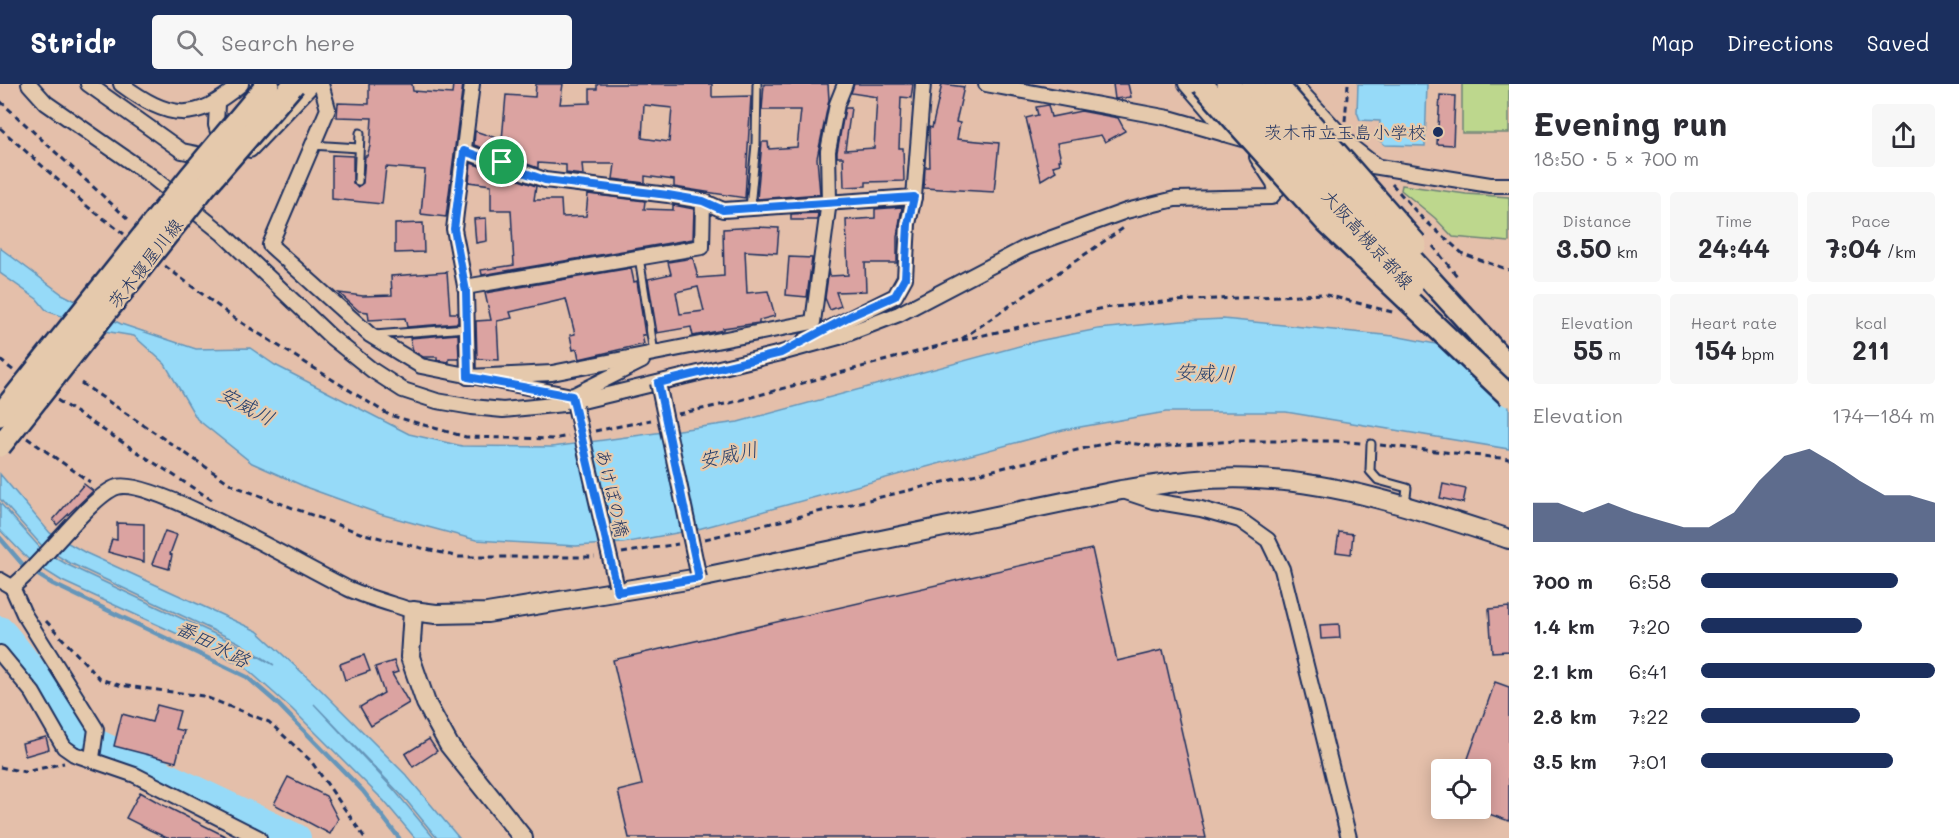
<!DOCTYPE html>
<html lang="en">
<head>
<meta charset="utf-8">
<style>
	:root { --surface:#fff; --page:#f7f7f7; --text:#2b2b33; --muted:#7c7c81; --accent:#1b2f5e }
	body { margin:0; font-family:Mali,"Klee One",sans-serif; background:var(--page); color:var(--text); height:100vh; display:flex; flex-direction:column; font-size:22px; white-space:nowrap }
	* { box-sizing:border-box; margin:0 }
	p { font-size:20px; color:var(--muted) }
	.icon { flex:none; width:33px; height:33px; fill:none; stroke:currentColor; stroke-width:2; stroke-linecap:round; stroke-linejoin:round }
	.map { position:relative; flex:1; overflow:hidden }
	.side { display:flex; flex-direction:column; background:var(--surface); width:450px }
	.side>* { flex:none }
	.fabs { position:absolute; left:1431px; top:675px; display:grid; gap:12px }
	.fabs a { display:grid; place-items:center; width:60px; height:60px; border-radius:6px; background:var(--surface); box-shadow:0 3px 15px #0003; font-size:30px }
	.pin { position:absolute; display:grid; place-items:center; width:51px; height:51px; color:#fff; margin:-26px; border:3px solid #fff; border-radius:50%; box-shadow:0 2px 6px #0007 }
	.round { display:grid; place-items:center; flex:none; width:63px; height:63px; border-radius:6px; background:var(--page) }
	.head { display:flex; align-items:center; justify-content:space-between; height:102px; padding:0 24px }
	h1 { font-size:33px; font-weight:800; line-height:45px }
	.figures { display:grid; grid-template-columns:repeat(3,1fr); gap:9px; height:102px; padding:6px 24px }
	.figures div { display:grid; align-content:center; border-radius:6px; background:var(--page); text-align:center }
	.figures b { font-size:26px; font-weight:800 }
	.figures small { font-size:16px; font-weight:400 }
	.figures p { font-size:16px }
	.chart { height:168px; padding:12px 24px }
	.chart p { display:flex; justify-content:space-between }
	.chart svg { width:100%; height:108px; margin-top:6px; fill:var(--accent); opacity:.7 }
	ul { padding:0 24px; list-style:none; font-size:20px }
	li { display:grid; grid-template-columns:96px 72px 1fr; align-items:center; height:45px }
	li i { height:15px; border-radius:8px; background:var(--accent) }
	header { display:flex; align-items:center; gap:36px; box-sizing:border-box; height:84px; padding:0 30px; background:var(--accent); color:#fff }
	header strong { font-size:28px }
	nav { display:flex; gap:33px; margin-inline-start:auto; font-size:21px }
	.search { width:420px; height:54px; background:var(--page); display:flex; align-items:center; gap:15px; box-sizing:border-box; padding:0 21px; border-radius:6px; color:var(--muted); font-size:22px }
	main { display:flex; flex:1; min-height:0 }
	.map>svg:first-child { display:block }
</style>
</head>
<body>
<header>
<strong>Stridr</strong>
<div class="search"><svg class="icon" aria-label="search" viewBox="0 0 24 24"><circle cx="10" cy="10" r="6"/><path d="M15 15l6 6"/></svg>Search here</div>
<nav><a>Map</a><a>Directions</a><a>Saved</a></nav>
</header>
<main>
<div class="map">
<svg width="1509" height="754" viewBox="0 0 1509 754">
	<rect width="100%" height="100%" fill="#e4bfaa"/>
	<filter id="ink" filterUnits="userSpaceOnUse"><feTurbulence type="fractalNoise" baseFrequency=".0167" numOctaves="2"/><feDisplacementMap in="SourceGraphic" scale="12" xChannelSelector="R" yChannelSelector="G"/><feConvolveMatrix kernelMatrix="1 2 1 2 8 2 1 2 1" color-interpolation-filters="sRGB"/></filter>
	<g filter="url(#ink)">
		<g fill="#bdd78d" stroke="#6c8376" stroke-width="1.5">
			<rect x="1462" y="0" width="47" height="49"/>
			<polygon points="1402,101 1466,110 1509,113 1509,158 1453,153 1435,134 1401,106"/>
		</g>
		<g fill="#96daf8" stroke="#6596ba" stroke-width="1.5">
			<polygon points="1358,0 1427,0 1425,62 1385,61 1379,56 1380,37 1360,36 1357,28"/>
			<polygon points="0,164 62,210 121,240 196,265 250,264 275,281 409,350 462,362 552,363 738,338 1038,257 1098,245 1182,237 1223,235 1394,252 1509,274 1509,365 1286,328 1166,328 1063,346 698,445 623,459 576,462 476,456 380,430 308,404 252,379 197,335 165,280 134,252 104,247 47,227 37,215 0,189"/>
			<polygon points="0,390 50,449 86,469 257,547 320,605 406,691 459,754 437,754 406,716 314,620 395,707 434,754 415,754 384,717 292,625 246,584 217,568 62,497 30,477 0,446 0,419 42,466 68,481 238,561 274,581 238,558 68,478 43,463 0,415"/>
		</g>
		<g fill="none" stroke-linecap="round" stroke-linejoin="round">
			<polyline stroke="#6596ba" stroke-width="4.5" points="0,454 24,482 53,500 247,593 277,619 363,707 399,754"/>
			<path stroke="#96daf8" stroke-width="28" d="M0,546C31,580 54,621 86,654L297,754"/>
		</g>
		<g fill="#dba3a1" stroke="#1b2f5e" stroke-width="1.5" fill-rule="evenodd">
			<polygon points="369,0 412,0 413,7 452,10 453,0 463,0 446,133 421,130 425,86 386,83 382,120 332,115 332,71 353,72 353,99 357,103 363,99 365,72 367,72 370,62 372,34 337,33 338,19 369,20"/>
			<path d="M536,0H563L560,20L590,19V5H597V0H712V13L751,12L745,114L674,103V96L645,92V99L613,95L615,80H582L583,91L566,89V81L538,79V84L474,61L475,47L502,56L506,11L535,13ZM644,21L672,24L669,58L642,54Z"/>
			<polygon points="764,0 828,0 829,16 817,74 820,110 757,115 762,58 768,58 769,65 797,63 801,26 762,26"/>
			<polygon points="854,0 913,0 911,14 901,13 899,64 903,64 904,97 866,98 866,102 844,103 843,73 837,73 837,68 845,24 851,24 845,66 874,64 877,13 851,9"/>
			<polygon points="942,0 964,3 956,38 960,39 957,55 999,59 994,108 924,104 925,83 930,83 929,43 932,44"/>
			<polygon points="1113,0 1128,0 1131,13 1115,15"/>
			<polygon points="1440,11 1455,12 1453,61 1437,60"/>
			<polygon points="1048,21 1051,33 1081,27 1118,34 1125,47 1105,58 1101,51 1057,59 1061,76 1059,76 1060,80 1053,82 1056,87 1041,96 1026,34 1038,31 1036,23"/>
			<polygon points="471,79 536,102 534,116 561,116 562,133 586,132 588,110 645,117 644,125 673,126 673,121 694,125 693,155 482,191 481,186 514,181 511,126 491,126 491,101 469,98"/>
			<polygon points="902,123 897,153 897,179 865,179 866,207 836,208 841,222 830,226 825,214 829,185 830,192 848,191 846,136 875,134 875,125"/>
			<polygon points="818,129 817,136 791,136 791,130"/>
			<polygon points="486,134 487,157 476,159 474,135"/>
			<polygon points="423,139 424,168 395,169 395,140"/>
			<path d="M757,143L779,144L777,169L745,167L747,209L768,207L775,232L759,236V239L723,244V246L693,252L691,243L657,249L648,195L671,190L668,178L693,174L698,194L724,192L723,145ZM698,203L704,227L680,230L676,208Z"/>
			<polygon points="789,173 812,174 807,213 786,211"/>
			<polygon points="631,184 634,198 637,197 645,251 642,251 644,260 579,275 577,265 573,266 570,251 575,250 566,215 510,228 512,234 497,237 499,276 477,275 476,237 491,236 485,209"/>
			<polygon points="447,188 450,229 458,229 458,239 407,243 405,234 369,236 368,228 359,227 339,209 363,212 392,211 391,192"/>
			<polygon points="458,250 459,275 449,275 449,278 437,276 437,273 423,273 413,267 410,254"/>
			<polygon points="84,400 93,407 57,441 53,436"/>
			<polygon points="1443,400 1466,405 1463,419 1440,414"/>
			<polygon points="117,439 144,440 144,478 108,468 112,455 117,456"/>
			<polygon points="165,447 177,451 170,470 172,471 169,485 152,480"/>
			<polygon points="1339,448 1353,450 1351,470 1336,468"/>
			<polygon points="1092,465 1117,577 1163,566 1206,754 629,754 618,707 642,701 613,576"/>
			<polygon points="1509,523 1509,567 1492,568 1489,525"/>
			<polygon points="1339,540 1340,554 1321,555 1320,541"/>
			<polygon points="364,571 370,587 345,596 340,580"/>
			<polygon points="394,577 398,588 392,590 409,619 371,642 360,623 384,609 375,583"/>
			<polygon points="1495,598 1509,603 1509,737 1480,727 1480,686 1464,686"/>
			<polygon points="157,621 180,627 175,645 184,647 176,678 114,662 122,630 152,638"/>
			<polygon points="46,653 49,665 25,672 22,659"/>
			<polygon points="429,655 437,667 413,683 405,670"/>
			<polygon points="288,693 326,712 338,735 330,750 274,720"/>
			<polygon points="140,708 163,721 229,754 167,754 150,746 126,734"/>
		</g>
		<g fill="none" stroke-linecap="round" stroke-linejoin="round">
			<defs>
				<g id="lane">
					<polyline points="311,61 359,64"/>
					<polyline points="358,97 360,49"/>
					<polyline points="750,124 756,60 757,0"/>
					<polyline points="639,173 654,269"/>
					<polyline points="374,251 467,244"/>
					<polyline points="1371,360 1370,387 1378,396 1407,404 1405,420"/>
				</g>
				<g id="street">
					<polyline points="29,0 46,19 151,92 222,149 331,253 372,286 403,306 437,317 472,323 503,326 574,319 781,269 839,253 899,230 1027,163 1126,127 1175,115 1271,113 1276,107 1274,99 1257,73"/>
					<polyline points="88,0 182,67 212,73"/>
					<path d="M121,0C170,36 194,39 241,0"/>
					<polyline points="321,0 328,25 270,161 370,251 421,282 572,312 574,319"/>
					<polyline points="986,0 1169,34 1253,58"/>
					<polyline points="1186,0 1217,36 1224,50"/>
					<polyline points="1294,0 1352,63 1375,81"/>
					<polyline points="217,20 216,41 222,62"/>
					<polyline points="250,66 313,0"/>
					<polyline points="464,67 545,96 668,111 703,117 723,126 914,113 923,0"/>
					<polyline points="1342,77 1490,101 1509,101"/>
					<polyline points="465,203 702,163 703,117"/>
					<polyline points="804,257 895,212 905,194 908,140 914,113"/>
					<polyline points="468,293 552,289 813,238 829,117 828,67 837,20 845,0"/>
					<polyline points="468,293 466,207 454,145 472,0"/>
					<polyline points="572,312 642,277"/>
					<polyline points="1123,407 1153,417 1201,425 1240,436 1268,456 1282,485 1349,754"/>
					<path d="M0,496L12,503C40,483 91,411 117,403C151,393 309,486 349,505C369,514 392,520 413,527"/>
					<polyline points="12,503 24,530 96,645 92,674"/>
					<polyline points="0,569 33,609 64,663 74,670 135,691 259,754"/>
				</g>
				<path id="secondary" d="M523,754L449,661L426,619L410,573L413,527L436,530L487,529L699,494L1121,406C1166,399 1211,392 1257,395C1344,399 1427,428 1509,455"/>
				<polyline id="primary" points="1483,254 1509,283"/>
			</defs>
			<use href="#lane" stroke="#1b2f5e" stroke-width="11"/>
			<use href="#street" stroke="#1b2f5e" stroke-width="18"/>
			<use href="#secondary" stroke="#1b2f5e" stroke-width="22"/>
			<use href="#primary" stroke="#1b2f5e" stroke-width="26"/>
			<g stroke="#1b2f5e" stroke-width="3" stroke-dasharray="6 4.5" stroke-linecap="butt">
				<polyline points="0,17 128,135"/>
				<polyline points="1345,37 1348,0"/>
				<polyline points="0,44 88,123 124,150"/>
				<polyline points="1392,100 1421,133 1463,170 1509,186"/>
				<polyline points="1433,162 1457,192"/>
				<polyline points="165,182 234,234 389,331 466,353 554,355 568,352"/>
				<polyline points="962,256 1103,224 1174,217 1323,210 1396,229"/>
				<polyline points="0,276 14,287"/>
				<polyline points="81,299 234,402 360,449 459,473 595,473"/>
				<polyline points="57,316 215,418"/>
				<polyline points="678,330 730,319 960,256 1125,143"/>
				<polyline points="595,347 651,336"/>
				<polyline points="27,354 90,398"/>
				<polyline points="1380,361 1509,375"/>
				<polyline points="705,455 1115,357 1157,363 1234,357 1336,357 1361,359"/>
				<polyline points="622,469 678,460"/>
				<polyline points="46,537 100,595 119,601 203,612 269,638 311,677 365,754"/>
				<polyline points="0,683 25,688 64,679"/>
			</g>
			<use href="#lane" stroke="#e5c9ac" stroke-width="7"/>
			<use href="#street" stroke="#e5c9ac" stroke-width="14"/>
			<use href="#secondary" stroke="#e5c9ac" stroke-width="18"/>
			<use href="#primary" stroke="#e5c9ac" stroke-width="21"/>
			<defs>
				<g id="street-bridge">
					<polyline points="658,299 699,494"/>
					<polyline points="575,322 616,500"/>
				</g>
				<g id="primary-bridge">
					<polyline points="1202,0 1328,140 1509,312"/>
					<polyline points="1228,0 1412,203"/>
					<polyline points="1252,0 1483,254"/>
					<polyline points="1276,0 1416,160"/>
					<polyline points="0,331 190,93 268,0"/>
					<polyline points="0,362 204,104 294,0"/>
				</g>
			</defs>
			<use href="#street-bridge" stroke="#1b2f5e" stroke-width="18" stroke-linecap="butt"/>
			<use href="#primary-bridge" stroke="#1b2f5e" stroke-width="26" stroke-linecap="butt"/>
			<use href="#street-bridge" stroke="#e5c9ac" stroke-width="14"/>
			<use href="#primary-bridge" stroke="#e5c9ac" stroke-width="21"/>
		</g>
	</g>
	<g fill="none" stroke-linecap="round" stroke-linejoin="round" filter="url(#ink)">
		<defs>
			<polygon id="route" points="464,67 545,96 668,111 703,117 723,126 914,113 908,140 905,194 895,212 850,232 781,269 658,299 699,494 618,508 572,312 468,293 466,207 454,145"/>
		</defs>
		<use href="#route" stroke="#fff" stroke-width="12"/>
		<use href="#route" stroke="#1a73e8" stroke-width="8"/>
	</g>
	<circle fill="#1b2f5e" stroke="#e5c9ac" stroke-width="2" cx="1438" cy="48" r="6"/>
	<g text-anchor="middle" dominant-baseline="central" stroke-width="4.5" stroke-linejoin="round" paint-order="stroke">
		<g font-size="18" fill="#1b2f5e" stroke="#e5c9ac" text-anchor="end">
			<text x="1426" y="48">茨木市立玉島小学校</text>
		</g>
		<g font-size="18" fill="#1b2f5e" stroke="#e5c9ac">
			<text transform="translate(1368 155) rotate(48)">大阪高槻京都線</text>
			<text transform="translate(145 179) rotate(-52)">茨木寝屋川線</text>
			<text transform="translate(613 409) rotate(77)">あけぼの橋</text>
		</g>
		<g font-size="20" font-style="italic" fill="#27406d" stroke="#e5c9ac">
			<text transform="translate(1205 288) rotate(3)">安威川</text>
			<text transform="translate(247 321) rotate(28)">安威川</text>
			<text transform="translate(728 370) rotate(-12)">安威川</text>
			<text transform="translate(213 559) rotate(27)">番田水路</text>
		</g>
	</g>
</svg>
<div class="fabs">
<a><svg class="icon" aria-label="locate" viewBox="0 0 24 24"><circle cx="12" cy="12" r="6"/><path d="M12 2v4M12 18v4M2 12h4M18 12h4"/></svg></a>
</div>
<div class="pin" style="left:502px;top:78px;background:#1e9e55"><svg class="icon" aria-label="arrive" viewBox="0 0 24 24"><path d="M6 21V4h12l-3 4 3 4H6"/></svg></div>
</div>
<section class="side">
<div class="head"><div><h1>Evening run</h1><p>18:50 · 5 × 700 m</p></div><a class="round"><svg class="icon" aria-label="share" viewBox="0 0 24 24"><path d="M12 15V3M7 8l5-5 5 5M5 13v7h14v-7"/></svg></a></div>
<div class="figures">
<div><p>Distance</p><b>3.50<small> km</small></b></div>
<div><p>Time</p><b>24:44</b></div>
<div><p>Pace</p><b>7:04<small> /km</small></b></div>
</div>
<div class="figures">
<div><p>Elevation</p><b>55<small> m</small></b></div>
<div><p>Heart rate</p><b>154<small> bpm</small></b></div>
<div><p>kcal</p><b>211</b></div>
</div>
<div class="chart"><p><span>Elevation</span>174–184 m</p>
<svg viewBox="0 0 160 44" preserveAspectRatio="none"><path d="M0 44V28L10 28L20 32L30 28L40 32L50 35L60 38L70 38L80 32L90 19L100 9L110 6L120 12L130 19L140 25L150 25L160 28V44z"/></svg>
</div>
<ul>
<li><b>700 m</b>6:58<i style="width:84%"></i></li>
<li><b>1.4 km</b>7:20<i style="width:69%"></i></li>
<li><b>2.1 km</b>6:41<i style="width:100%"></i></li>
<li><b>2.8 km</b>7:22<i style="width:68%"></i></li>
<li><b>3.5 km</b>7:01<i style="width:82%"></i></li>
</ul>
</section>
</main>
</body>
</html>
